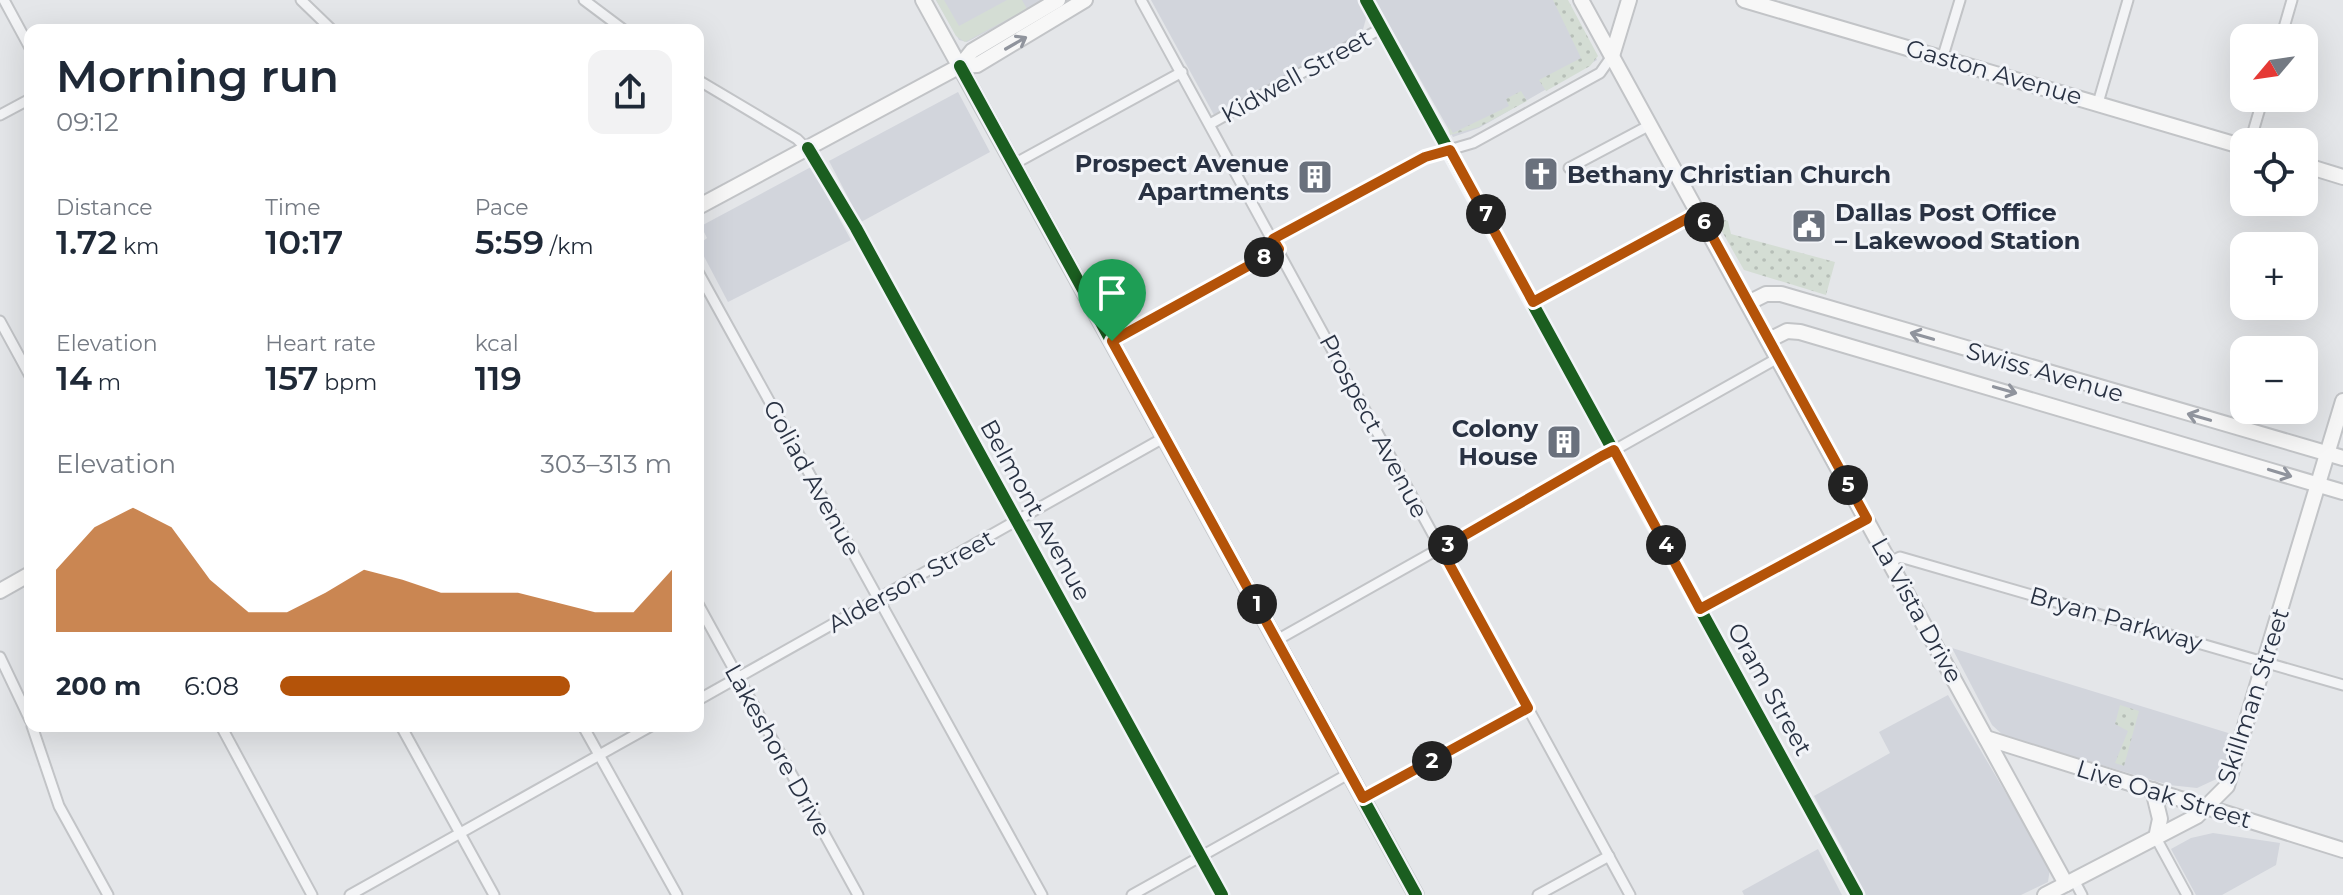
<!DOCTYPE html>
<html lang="en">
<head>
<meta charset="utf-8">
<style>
	:root { --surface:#fff; --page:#f2f2f3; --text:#1f2937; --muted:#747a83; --accent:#b45309 }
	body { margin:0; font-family:Montserrat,sans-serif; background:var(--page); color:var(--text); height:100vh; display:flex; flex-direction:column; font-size:30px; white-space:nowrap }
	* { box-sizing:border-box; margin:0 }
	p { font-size:26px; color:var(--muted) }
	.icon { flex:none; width:44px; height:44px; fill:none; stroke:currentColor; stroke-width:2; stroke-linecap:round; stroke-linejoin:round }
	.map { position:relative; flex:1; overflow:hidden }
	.side { position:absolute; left:24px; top:24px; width:680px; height:708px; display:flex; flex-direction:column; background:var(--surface); border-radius:16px; box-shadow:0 8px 32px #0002 }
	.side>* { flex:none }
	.needle { width:52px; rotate:241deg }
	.buttons { position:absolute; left:2230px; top:24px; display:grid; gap:16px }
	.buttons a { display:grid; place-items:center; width:88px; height:88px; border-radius:16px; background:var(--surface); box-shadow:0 8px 32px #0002; font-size:40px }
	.pin { position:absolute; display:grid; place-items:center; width:68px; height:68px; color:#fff; margin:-82px -34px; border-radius:50% 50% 50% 0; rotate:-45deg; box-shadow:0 0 8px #0007 }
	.pin .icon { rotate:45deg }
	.km { position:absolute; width:40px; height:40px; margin:-20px; border-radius:50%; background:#222; color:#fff; font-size:22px; line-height:40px; text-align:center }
	.round { display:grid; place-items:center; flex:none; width:84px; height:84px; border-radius:16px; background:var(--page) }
	.headline { display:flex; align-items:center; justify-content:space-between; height:136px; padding:0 32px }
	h1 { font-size:44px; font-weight:600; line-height:60px }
	.stats { display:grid; grid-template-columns:repeat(3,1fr); gap:12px; height:136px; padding:8px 32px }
	.stats div { display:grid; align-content:center }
	.stats b { font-size:34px; font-weight:600 }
	.stats small { font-size:22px; font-weight:400 }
	.stats p { font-size:22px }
	.chart { height:224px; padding:16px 32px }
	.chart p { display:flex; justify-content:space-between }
	.chart svg { width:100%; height:144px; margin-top:8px; fill:var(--accent); opacity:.7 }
	ul { padding:0 32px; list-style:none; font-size:26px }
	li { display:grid; grid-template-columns:128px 96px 1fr; align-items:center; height:60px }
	li i { height:20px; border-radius:10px; background:var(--accent) }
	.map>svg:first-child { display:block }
</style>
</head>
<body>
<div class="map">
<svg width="2343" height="895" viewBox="0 0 2343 895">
	<defs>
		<pattern id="grass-dots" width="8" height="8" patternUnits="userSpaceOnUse" patternTransform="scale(2)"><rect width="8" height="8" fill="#d4ddd4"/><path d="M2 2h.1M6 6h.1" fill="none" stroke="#b6beb7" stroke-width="1.8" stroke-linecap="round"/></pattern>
	</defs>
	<rect width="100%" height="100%" fill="#e4e6e9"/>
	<g fill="#d2d5dc">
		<polygon points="936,0 1047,0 967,42 959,40"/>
		<polygon points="1151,0 1359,0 1367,15 1362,33 1214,115"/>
		<polygon points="1375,0 1567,0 1597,60 1479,128 1453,137"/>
		<polygon points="958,92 990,152 861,222 829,161"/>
		<polygon points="811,167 851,240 728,302 698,245 707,238 701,226"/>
		<polygon points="1952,648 2238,736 2223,776 2197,788 2169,785 2004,736 1992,725"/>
		<polygon points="1948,695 2050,868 2048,882 2021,895 1862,895 1848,869 1847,857 1814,796 1890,753 1879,732"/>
		<polygon points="2213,833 2280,843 2276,865 2222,895 2196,895 2171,849 2191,838"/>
		<polygon points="1818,849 1842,895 1744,895 1742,891"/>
	</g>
	<g fill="url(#grass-dots)">
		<polygon points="1553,0 1568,0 1598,56 1590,66 1546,91 1539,80 1581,58"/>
		<polygon points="1521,91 1527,101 1479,127 1450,135 1448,125 1453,133 1509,106 1506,99"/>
		<polygon points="1719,218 1728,221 1731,234 1835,262 1826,295 1744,270 1716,221"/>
		<polygon points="2120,705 2139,711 2124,766 2115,763 2128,731 2115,724"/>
	</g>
	<polygon fill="#d4ddd4" points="936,0 944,0 959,26 1007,0 1022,0 1027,9 965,42 956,36"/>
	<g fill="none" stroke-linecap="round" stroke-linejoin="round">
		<defs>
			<g id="street">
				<polyline points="4,0 30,48"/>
				<polyline points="301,0 332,30"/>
				<polyline points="584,0 624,30"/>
				<polyline points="1141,0 1630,895"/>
				<polyline points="1366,0 1857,895"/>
				<polyline points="2281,38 2292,0"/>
				<polyline points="1943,56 1960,0"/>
				<polyline points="698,80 797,139 816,158 1222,895"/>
				<polyline points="2098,103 2128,0"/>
				<polyline points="0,115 30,99"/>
				<polyline points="1210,124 1382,28"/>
				<polyline points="2250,142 2263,98"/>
				<polyline points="1014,164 1182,72"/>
				<polyline points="1569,168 1650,125"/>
				<polyline points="1273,239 1425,157 1473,143 1600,73 1612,56"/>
				<polyline points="698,272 1042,895"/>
				<polyline points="1533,302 1699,212"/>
				<polyline points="0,321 30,376"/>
				<polyline points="1112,341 1279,249"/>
				<polyline points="1890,562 1900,557 2343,685"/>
				<polyline points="698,604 858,895"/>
				<polyline points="1700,609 1867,519"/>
				<polyline points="1277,640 1778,358"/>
				<polyline points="0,657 30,720"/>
				<polyline points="698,700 1165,437"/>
				<polyline points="32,726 59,806 108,895"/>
				<polyline points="221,726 312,895"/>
				<polyline points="401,726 494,895"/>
				<polyline points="583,726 677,895"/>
				<polyline points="1363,798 1528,708"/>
				<polyline points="2156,838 2187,895"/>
				<polyline points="2074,880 2082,895"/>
				<polyline points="350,895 651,726"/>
				<polyline points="1132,895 1350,773"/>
				<polyline points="1538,895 1609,856"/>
			</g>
			<g id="secondary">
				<polyline points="923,0 1416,895"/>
				<polyline points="1581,0 2066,884"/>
				<polyline points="1744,0 2244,147"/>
				<polyline points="1612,56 1629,0"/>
				<polyline points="960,66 972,51 1058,0"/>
				<polyline points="2304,165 2343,177"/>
				<polyline points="698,207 960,66 977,65 1085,0"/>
				<polyline points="1748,303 1766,294 1781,294 2343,458"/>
				<polyline points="1769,340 1787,331 1800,332 2343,492"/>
				<polyline points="0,591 30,574"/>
				<polyline points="1986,738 2343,850"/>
				<polyline points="2153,790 2160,819 2156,838"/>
				<polyline points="2045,895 2197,816 2227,786 2343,401"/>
			</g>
		</defs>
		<use href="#street" stroke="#c2c4c7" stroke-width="13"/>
		<use href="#secondary" stroke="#c2c4c7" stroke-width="18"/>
		<use href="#street" stroke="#f3f4f6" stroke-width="9"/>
		<use href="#secondary" stroke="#f7f7f7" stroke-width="14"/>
		<defs>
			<g id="cycleway">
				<polyline points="1366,0 1857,895"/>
				<polyline points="960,66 1416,895"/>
				<polyline points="808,148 856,228 1222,895"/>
			</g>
		</defs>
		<use href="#cycleway" stroke="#f2f4f8" stroke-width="17"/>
		<use href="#cycleway" stroke="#1b5e20" stroke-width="12"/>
	</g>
	<defs><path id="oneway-shaft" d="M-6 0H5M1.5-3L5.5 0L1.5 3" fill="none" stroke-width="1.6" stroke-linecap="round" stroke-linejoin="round" transform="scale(2)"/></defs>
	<g stroke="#90949d">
		<use href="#oneway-shaft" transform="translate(1016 43) rotate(-30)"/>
		<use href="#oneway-shaft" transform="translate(1922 336) rotate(-164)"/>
		<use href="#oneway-shaft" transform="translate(2005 390) rotate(16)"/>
		<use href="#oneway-shaft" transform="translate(2199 417) rotate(-164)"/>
		<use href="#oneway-shaft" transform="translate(2280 473) rotate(17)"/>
	</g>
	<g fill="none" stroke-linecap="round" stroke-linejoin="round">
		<defs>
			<polygon id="route" points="1450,150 1533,302 1699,212 1867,519 1700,609 1614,450 1602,456 1441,549 1528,708 1363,798 1112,341 1279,249 1273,239 1425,157"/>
		</defs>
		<use href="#route" stroke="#fff" stroke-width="16"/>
		<use href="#route" stroke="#b45309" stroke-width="10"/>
	</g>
	<defs>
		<symbol id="church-square" viewBox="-11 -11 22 22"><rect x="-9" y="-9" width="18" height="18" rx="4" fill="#6a717d" stroke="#f2f4f8"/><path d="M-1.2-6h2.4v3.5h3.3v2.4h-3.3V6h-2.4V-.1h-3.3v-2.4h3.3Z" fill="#fff"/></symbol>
		<symbol id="building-square" viewBox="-11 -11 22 22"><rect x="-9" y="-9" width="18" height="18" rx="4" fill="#6a717d" stroke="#f2f4f8"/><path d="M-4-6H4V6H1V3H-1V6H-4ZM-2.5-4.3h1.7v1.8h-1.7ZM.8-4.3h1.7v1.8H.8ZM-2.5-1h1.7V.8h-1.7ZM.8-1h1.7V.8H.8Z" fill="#fff"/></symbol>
		<symbol id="civic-square" viewBox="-11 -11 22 22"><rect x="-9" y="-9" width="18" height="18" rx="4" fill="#6a717d" stroke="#f2f4f8"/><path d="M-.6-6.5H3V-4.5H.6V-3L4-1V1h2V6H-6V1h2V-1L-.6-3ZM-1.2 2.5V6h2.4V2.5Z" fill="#fff"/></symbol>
	</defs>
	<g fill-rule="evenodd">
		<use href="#church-square" x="1521" y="154" width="40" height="40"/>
		<use href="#building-square" x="1295" y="157" width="40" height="40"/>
		<use href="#civic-square" x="1789" y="206" width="40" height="40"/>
		<use href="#building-square" x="1544" y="422" width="40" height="40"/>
	</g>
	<g text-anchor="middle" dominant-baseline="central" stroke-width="6" stroke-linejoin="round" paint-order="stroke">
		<g font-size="24" fill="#293243" stroke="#f2f4f8">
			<text transform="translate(1994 72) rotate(16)">Gaston Avenue</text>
			<text transform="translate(1296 76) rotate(-29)">Kidwell Street</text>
			<text transform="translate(2045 372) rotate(16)">Swiss Avenue</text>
			<text transform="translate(1374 426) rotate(62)">Prospect Avenue</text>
			<text transform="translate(812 478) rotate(61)">Goliad Avenue</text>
			<text transform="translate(1036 510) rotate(61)">Belmont Avenue</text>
			<text transform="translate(911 581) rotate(-29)">Alderson Street</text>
			<text transform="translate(1917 610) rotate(61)">La Vista Drive</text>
			<text transform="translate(2116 619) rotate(16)">Bryan Parkway</text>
			<text transform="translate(1770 689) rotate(61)">Oram Street</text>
			<text transform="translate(2253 696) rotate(-72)">Skillman Street</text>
			<text transform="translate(778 750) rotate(61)">Lakeshore Drive</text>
			<text transform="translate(2164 794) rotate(17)">Live Oak Street</text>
		</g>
		<g font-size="24" font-weight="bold" fill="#293243" stroke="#f2f4f8" text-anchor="end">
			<text x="1289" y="163">Prospect Avenue<tspan x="1289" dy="28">Apartments</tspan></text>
			<text x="1567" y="174" text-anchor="start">Bethany Christian Church</text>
			<text x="1835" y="212" text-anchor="start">Dallas Post Office<tspan x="1835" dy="28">– Lakewood Station</tspan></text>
			<text x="1538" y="428">Colony<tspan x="1538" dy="28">House</tspan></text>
		</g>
	</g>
</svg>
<div class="buttons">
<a><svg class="needle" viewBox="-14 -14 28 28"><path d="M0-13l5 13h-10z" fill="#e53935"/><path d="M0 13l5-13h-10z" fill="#747a83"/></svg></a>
<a><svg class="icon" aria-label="locate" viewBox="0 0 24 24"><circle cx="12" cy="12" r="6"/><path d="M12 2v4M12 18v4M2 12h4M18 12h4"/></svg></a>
<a>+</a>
<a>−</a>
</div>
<div class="pin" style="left:1112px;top:341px;background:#1e9e55"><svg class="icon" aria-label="arrive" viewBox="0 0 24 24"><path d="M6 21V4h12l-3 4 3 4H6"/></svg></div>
<b class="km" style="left:1257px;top:604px">1</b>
<b class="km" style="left:1432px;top:761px">2</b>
<b class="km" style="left:1448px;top:545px">3</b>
<b class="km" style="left:1666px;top:545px">4</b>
<b class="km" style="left:1848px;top:485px">5</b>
<b class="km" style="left:1704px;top:222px">6</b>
<b class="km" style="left:1486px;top:214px">7</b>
<b class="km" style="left:1264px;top:257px">8</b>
<section class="side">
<div class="headline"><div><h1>Morning run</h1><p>09:12</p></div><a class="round"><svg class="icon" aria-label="share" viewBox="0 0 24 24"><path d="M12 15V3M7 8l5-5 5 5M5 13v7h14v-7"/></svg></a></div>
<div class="stats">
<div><p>Distance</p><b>1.72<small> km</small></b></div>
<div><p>Time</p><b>10:17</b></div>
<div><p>Pace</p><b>5:59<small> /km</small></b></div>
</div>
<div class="stats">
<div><p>Elevation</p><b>14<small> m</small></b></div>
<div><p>Heart rate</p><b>157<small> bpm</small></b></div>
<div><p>kcal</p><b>119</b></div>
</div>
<div class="chart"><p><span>Elevation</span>303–313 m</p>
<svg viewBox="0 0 160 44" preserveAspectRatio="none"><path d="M0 44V25L10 12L20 6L30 12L40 28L50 38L60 38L70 32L80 25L90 28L100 32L110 32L120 32L130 35L140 38L150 38L160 25V44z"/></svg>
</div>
<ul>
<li><b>200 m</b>6:08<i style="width:74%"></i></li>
</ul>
</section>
</div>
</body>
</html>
